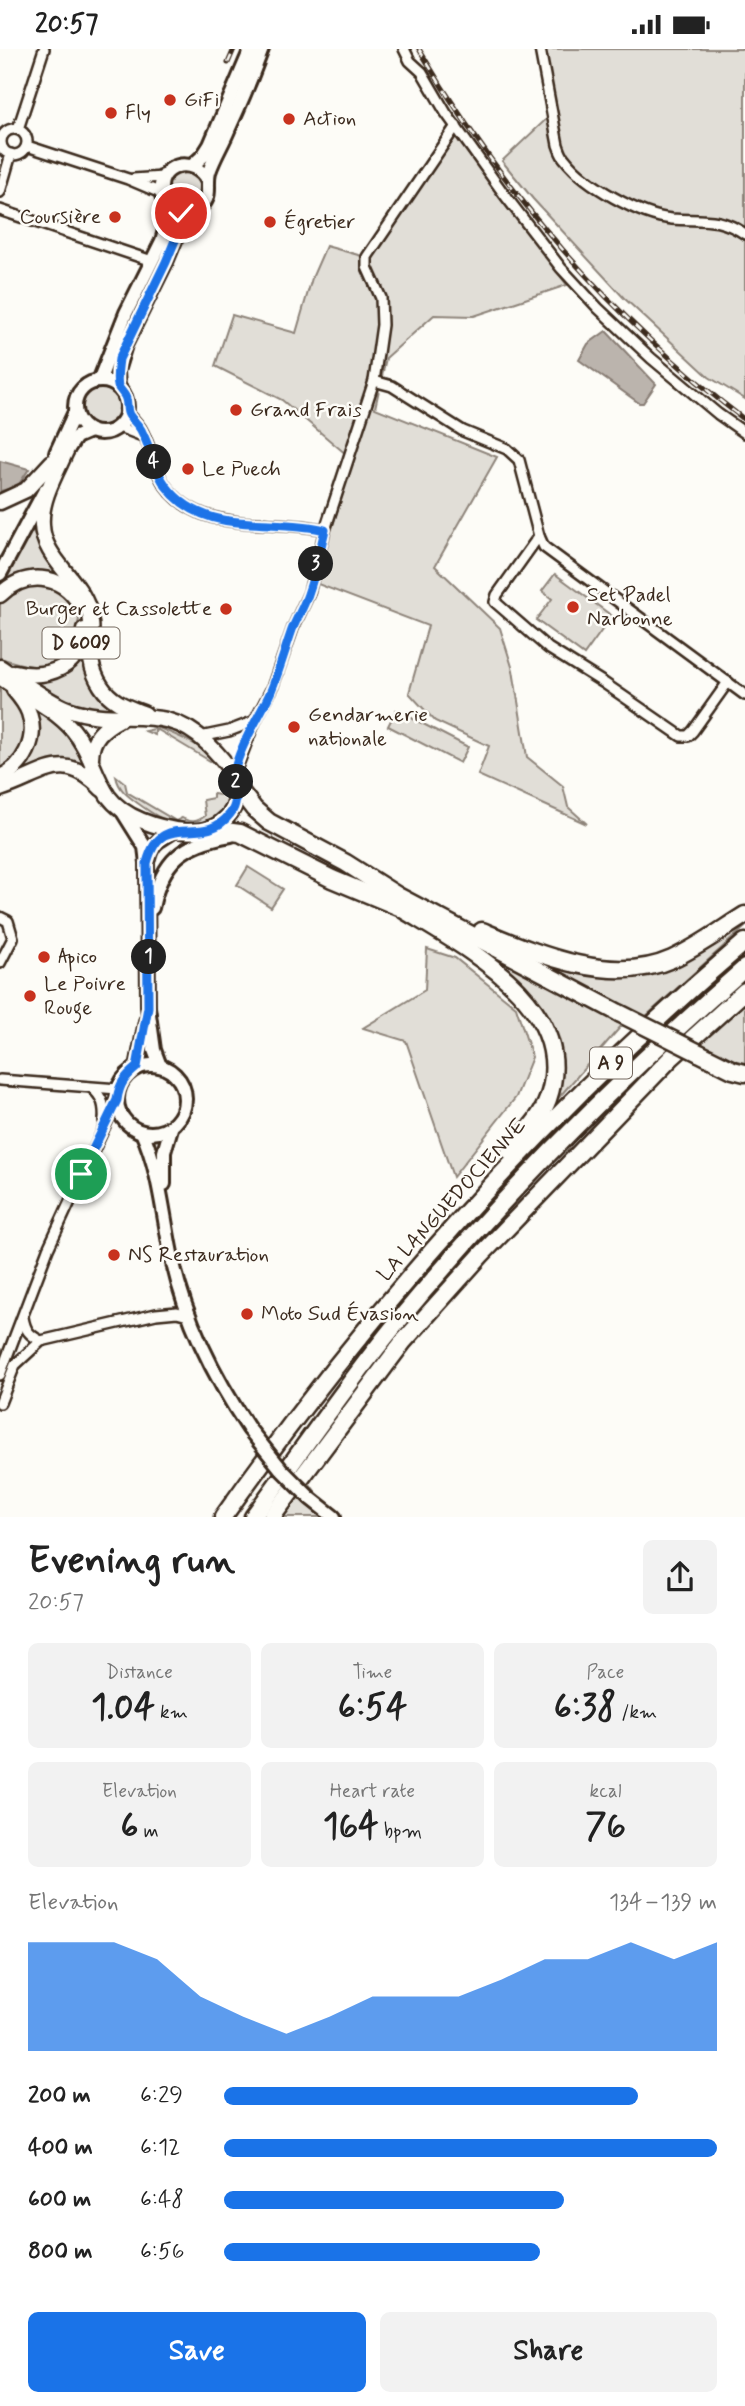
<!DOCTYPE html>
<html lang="en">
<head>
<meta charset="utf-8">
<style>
	:root { --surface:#fff; --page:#f2f2f2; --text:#222; --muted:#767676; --accent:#1a73e8 }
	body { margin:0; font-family:Mynerve,sans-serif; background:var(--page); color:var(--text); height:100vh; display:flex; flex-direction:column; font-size:26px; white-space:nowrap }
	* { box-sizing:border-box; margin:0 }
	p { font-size:23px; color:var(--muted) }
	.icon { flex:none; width:38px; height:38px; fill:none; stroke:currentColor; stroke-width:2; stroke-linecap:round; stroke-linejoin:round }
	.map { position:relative; height:1468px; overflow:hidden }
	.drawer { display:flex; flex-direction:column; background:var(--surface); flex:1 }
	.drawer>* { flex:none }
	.pin { position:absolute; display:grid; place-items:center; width:60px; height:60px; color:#fff; margin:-30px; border:4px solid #fff; border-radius:50%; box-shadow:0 2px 7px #0007 }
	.km { position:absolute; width:35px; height:35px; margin:-18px; border-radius:50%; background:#222; color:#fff; font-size:19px; line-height:35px; text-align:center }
	.round { display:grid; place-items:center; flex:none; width:74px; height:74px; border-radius:10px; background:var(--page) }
	.head { display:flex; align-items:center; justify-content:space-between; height:119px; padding:0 28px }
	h1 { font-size:38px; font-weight:800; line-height:52px }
	.figures { display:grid; grid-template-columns:repeat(3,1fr); gap:10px; height:119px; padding:7px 28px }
	.figures div { display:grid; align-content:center; border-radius:10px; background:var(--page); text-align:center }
	.figures b { font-size:35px; font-weight:800 }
	.figures small { font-size:19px; font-weight:400 }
	.figures p { font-size:19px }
	.chart { height:196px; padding:14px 28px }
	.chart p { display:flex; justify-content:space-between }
	.chart svg { width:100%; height:126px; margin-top:7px; fill:var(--accent); opacity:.7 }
	.cta { display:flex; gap:14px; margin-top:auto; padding:14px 28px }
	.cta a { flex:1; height:80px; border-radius:10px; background:var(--accent); color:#fff; font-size:28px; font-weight:800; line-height:80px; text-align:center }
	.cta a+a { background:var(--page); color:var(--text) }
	ul { padding:0 28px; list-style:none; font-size:23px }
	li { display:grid; grid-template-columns:112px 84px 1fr; align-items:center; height:52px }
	li i { height:18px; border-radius:9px; background:var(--accent) }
	.status { display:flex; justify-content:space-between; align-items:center; height:49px; padding:0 35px; background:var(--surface); direction:ltr }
	.status svg { height:19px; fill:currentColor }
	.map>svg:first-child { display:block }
</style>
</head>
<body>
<div class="status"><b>20:57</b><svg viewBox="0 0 49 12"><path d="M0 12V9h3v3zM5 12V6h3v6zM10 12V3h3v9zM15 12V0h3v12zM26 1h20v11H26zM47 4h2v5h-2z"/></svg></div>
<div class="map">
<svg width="745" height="1468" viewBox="0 0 745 1468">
	<rect width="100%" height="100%" fill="#fdfcf7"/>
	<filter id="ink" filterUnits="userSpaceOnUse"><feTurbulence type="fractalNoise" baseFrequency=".0143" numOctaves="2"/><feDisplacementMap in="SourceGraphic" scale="14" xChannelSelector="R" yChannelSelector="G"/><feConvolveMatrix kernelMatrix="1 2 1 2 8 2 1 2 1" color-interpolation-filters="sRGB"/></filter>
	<g filter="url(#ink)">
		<g fill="#e1ded7" stroke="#8e847a" stroke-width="2">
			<polygon points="545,0 745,0 745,350 709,328 624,249 533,150 502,112 556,61"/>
			<polygon points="448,78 567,236 474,267 434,266 386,309 375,359 497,408 435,517 500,579 513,621 527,708 563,737 568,758 587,775 478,726 489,697 435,672 409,644 428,577 315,534 353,411 282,351 215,317 232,266 296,284 312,229 326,197 362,207"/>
			<circle cx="185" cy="140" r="18"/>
			<circle cx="101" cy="358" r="22"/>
			<polygon points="36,470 68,533 46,522 15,527 2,535"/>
			<polygon points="555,525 612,567 584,606 536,571 552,550 542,542"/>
			<path d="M44,536C62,542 70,553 79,570C69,626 48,624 0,609V554C15,537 21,537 44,536Z"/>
			<path d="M83,604L116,659L114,662H86L34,632C59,628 68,627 83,604Z"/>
			<path d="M0,638C29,662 39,700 0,721Z"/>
			<path d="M33,655C60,677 71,688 87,720L0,736C37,705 40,704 33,655Z"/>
			<polygon points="396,661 468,698 460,714 388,677"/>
			<path d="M159,679C176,686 196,694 211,706C232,722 241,759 213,773C209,776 202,775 197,776C176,779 160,770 143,758C131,749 119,743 116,727L125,734L127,743L176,772L182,769C191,774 197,773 205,767L203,751L213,749V745L220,746L224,743L226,733L221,726L220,718L158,681L155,682V686L145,682Z"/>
			<polygon points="248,818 283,840 271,858 237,836"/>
			<polygon points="745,873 745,878 645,968 529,908 619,925"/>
			<polygon points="427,900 455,909 516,958 532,1008 516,1048 453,1128 406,992 363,979 425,941"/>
			<polygon points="489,908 518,920 623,975 547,1062 557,1008"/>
			<polygon points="745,949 745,1017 718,1006 697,993"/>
			<polygon points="300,1421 320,1449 341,1468 265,1468"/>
		</g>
		<g fill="#bbb4ad" stroke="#887d74" stroke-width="2">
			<polygon points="606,282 656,335 643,354 639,354 579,311 588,295"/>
			<polygon points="0,412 29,420 17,438 0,442"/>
		</g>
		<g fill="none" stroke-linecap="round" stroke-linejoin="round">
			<defs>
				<g id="street">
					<polyline points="404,0 410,12 422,23 446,64 504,145 561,219 598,259 651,309 718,365 745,384"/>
					<path d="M540,0L558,96C560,101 561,106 565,110C585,136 640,167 672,170C702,172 718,167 745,185"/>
					<polyline points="18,80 44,0"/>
					<circle cx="14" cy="93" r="13"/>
					<polyline points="27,97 128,130 161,144"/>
					<polyline points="133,130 163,128"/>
					<polyline points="0,143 11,105"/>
					<polyline points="0,161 152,212"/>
					<polyline points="374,332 392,337 463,382 507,400 519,411 539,487 544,498 745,646"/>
					<path d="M127,363C132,369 137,374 141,380C151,397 153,418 164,435C202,489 272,467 325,481"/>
					<polyline points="119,378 145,388"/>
					<polyline points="539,487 497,546 495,553 548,599 604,634 681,687 688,687 693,682 728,633"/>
					<polyline points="200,688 229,682 255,672"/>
					<polyline points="234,726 255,672 272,639 293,579 309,544 325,481 374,332 382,276 381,249 367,218 367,208 456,77"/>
					<polyline points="0,868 8,872 13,889 0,914"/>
					<polyline points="0,1031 118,1040"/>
					<path d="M92,1039C103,1048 105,1058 104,1072"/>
					<path d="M23,1268C25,1281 29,1286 41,1292"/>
					<polyline points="0,1326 48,1200 117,1051"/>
					<polyline points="0,1354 15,1316 41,1292 156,1265 177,1263 188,1266"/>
				</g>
				<g id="secondary">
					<polyline points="192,117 203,107 210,96 251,0"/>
					<path d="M208,133C195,104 154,116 162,146C166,164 192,170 204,154C211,145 206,134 209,123C214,108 223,94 229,79C241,53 252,27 262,0"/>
					<circle cx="101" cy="358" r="26"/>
					<polyline points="99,332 126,264 162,192 171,159"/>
					<polyline points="118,338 117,322 125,296 166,213 181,177 191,163"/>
					<polyline points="56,404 75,363"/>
					<polyline points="63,407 76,388 90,382"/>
					<polyline points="0,525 45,441"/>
					<polyline points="123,763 145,798 147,814 148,958 154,1001 160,1017"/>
					<path d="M148,810C153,790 161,792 175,781"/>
					<path d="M152,859C162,811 183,794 231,786"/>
					<circle cx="151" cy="1050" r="34"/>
					<polyline points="137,1018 146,972"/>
					<path d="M142,1083C161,1125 163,1170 173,1214C187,1275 214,1328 249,1380"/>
					<polyline points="164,1135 164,1103 171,1079"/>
					<polyline points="310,1449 334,1468"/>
				</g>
				<g id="primary">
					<path d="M67,400C57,423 40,450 42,476C43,509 78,528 88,559C98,588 81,606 101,637C112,654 127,658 145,665"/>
					<polyline points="0,453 26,441 52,413"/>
					<path d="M0,546C25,522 60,524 79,554"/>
					<path d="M0,618C18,630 48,653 68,660C122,679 163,651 208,695C217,704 225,712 232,724C240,737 238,757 227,768C215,781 200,784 184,782C157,779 124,769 108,747C94,726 90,701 73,681C52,658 25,646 0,628"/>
					<path d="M15,623C48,631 81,618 84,581"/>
					<path d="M91,709C91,689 103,679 120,670"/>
					<path d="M0,728C24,718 38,690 29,664C26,655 20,648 14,641"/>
					<path d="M0,740C45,726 62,699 102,740"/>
				</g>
				<g id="highway">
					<polyline points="237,738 254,760 269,773 346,814 398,847 619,964"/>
					<polyline points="210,780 240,784 332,830 404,860"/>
					<path d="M404,861C468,900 580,958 548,1050C541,1070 523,1086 510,1102"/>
					<path d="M482,882C538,905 612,937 672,910C698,898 721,881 745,866"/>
					<polyline points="699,1004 733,1021 745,1024"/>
					<path d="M223,1468C373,1256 547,1061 745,893"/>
					<path d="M253,1468C300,1404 345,1337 395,1276C501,1148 620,1028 745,919"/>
					<polyline points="272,1468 403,1293 481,1206 672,1008 745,942"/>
				</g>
			</defs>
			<use href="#street" stroke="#3b2a1e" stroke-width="14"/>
			<use href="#secondary" stroke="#3b2a1e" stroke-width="18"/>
			<use href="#primary" stroke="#3b2a1e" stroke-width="19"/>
			<use href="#highway" stroke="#3b2a1e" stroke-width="21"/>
			<use href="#street" stroke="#fdfcf7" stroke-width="9"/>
			<use href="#secondary" stroke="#fdfcf7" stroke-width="12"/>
			<use href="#primary" stroke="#fdfcf7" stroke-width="14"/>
			<use href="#highway" stroke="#fdfcf7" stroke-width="16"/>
			<defs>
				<g id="rail">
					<path d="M419,0C505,146 610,268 745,371"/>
					<polyline points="228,14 234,0"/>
				</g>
			</defs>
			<use href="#rail" stroke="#3b2a1e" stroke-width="5"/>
			<use href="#rail" stroke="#fdfcf7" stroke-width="2.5" stroke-dasharray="8" stroke-linecap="butt"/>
			<defs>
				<polyline id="secondary-bridge" points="249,1380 281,1420 310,1449"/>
				<polyline id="highway-bridge" points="619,964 699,1004"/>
			</defs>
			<use href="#secondary-bridge" stroke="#3b2a1e" stroke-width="18" stroke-linecap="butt"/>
			<use href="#highway-bridge" stroke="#3b2a1e" stroke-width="21" stroke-linecap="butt"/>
			<use href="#secondary-bridge" stroke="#fdfcf7" stroke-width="12"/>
			<use href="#highway-bridge" stroke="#fdfcf7" stroke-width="16"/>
		</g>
	</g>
	<g fill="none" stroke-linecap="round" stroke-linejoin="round" filter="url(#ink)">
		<defs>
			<path id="route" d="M81,1125L117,1051C119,1035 125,1028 137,1018L148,958L147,814C162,757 202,802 230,765C241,751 232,738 234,725C239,696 260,668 271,642C279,622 285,601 292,581C297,568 305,556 309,542C316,522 320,501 325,481C271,467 205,489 166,437C154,421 151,400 142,383C139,376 133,372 129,366C126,361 128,356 126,350C125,345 120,342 118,337C116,329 118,319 119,310L166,213L181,177L191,163L181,164"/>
		</defs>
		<use href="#route" stroke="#fff" stroke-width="14"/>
		<use href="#route" stroke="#1a73e8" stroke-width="9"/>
	</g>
	<g fill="#c8321e" stroke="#fdfcf7" stroke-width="2.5">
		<circle cx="170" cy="51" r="7"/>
		<circle cx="111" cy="64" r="7"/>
		<circle cx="289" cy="70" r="7"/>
		<circle cx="115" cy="168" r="7"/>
		<circle cx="270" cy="173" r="7"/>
		<circle cx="236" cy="361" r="7"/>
		<circle cx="188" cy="420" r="7"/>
		<circle cx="573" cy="558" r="7"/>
		<circle cx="226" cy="560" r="7"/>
		<circle cx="294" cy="678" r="7"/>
		<circle cx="44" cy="908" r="7"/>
		<circle cx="30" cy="947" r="7"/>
		<circle cx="114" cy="1206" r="7"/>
		<circle cx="247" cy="1265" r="7"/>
	</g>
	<g text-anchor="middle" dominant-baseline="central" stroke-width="5" stroke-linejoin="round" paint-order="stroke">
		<g fill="#fdfcf7" stroke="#75695f" stroke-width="2">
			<rect x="42.5" y="578.5" width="77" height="31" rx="5"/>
			<rect x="590" y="998.5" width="42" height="31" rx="5"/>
		</g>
		<g font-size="19" font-weight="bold" fill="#3b2a1e">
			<text x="81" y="594">D 6009</text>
			<text x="611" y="1014">A 9</text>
		</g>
		<g font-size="21" fill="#3b2a1e" stroke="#fdfcf7" text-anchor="start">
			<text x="184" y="51">GiFi</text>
			<text x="125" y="64">Fly</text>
			<text x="303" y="70">Action</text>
			<text x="101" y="168" text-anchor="end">Coursière</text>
			<text x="284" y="173">Égretier</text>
			<text x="250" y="361">Grand Frais</text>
			<text x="202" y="420">Le Puech</text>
			<text x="587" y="546">Set Padel<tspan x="587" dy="24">Narbonne</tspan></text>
			<text x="212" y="560" text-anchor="end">Burger et Cassolette</text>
			<text x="308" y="666">Gendarmerie<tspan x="308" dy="24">nationale</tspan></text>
			<text x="58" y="908">Apico</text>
			<text x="44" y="935">Le Poivre<tspan x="44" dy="24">Rouge</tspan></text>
			<text x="128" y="1206">NS Restauration</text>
			<text x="261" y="1265">Moto Sud Évasion</text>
		</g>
		<g font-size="21" fill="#3b2a1e" stroke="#fdfcf7">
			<text transform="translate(452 1151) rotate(-48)">LA LANGUEDOCIENNE</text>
		</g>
	</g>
</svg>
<div class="pin" style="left:81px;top:1125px;background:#1e9e55"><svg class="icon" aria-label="arrive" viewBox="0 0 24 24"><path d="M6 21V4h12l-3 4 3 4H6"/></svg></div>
<div class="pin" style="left:181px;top:164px;background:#d93025"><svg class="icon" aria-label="check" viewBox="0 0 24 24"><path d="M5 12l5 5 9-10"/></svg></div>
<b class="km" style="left:149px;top:908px">1</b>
<b class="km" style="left:236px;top:733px">2</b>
<b class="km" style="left:316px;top:515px">3</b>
<b class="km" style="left:154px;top:413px">4</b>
</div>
<section class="drawer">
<div class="head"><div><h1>Evening run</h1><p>20:57</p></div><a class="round"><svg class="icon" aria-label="share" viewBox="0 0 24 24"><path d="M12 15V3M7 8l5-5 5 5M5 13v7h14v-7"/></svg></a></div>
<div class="figures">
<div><p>Distance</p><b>1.04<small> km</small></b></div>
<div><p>Time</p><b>6:54</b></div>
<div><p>Pace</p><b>6:38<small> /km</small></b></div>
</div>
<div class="figures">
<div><p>Elevation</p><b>6<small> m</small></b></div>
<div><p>Heart rate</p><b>164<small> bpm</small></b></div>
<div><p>kcal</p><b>76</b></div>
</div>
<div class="chart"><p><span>Elevation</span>134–139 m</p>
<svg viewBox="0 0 160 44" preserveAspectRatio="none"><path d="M0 44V6L10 6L20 6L30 12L40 25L50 32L60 38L70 32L80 25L90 25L100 25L110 19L120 12L130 12L140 6L150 12L160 6V44z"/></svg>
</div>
<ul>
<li><b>200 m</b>6:29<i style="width:84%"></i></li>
<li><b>400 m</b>6:12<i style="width:100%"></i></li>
<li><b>600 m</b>6:48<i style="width:69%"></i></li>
<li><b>800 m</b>6:56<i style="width:64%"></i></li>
</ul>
<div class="cta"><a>Save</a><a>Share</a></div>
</section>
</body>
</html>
